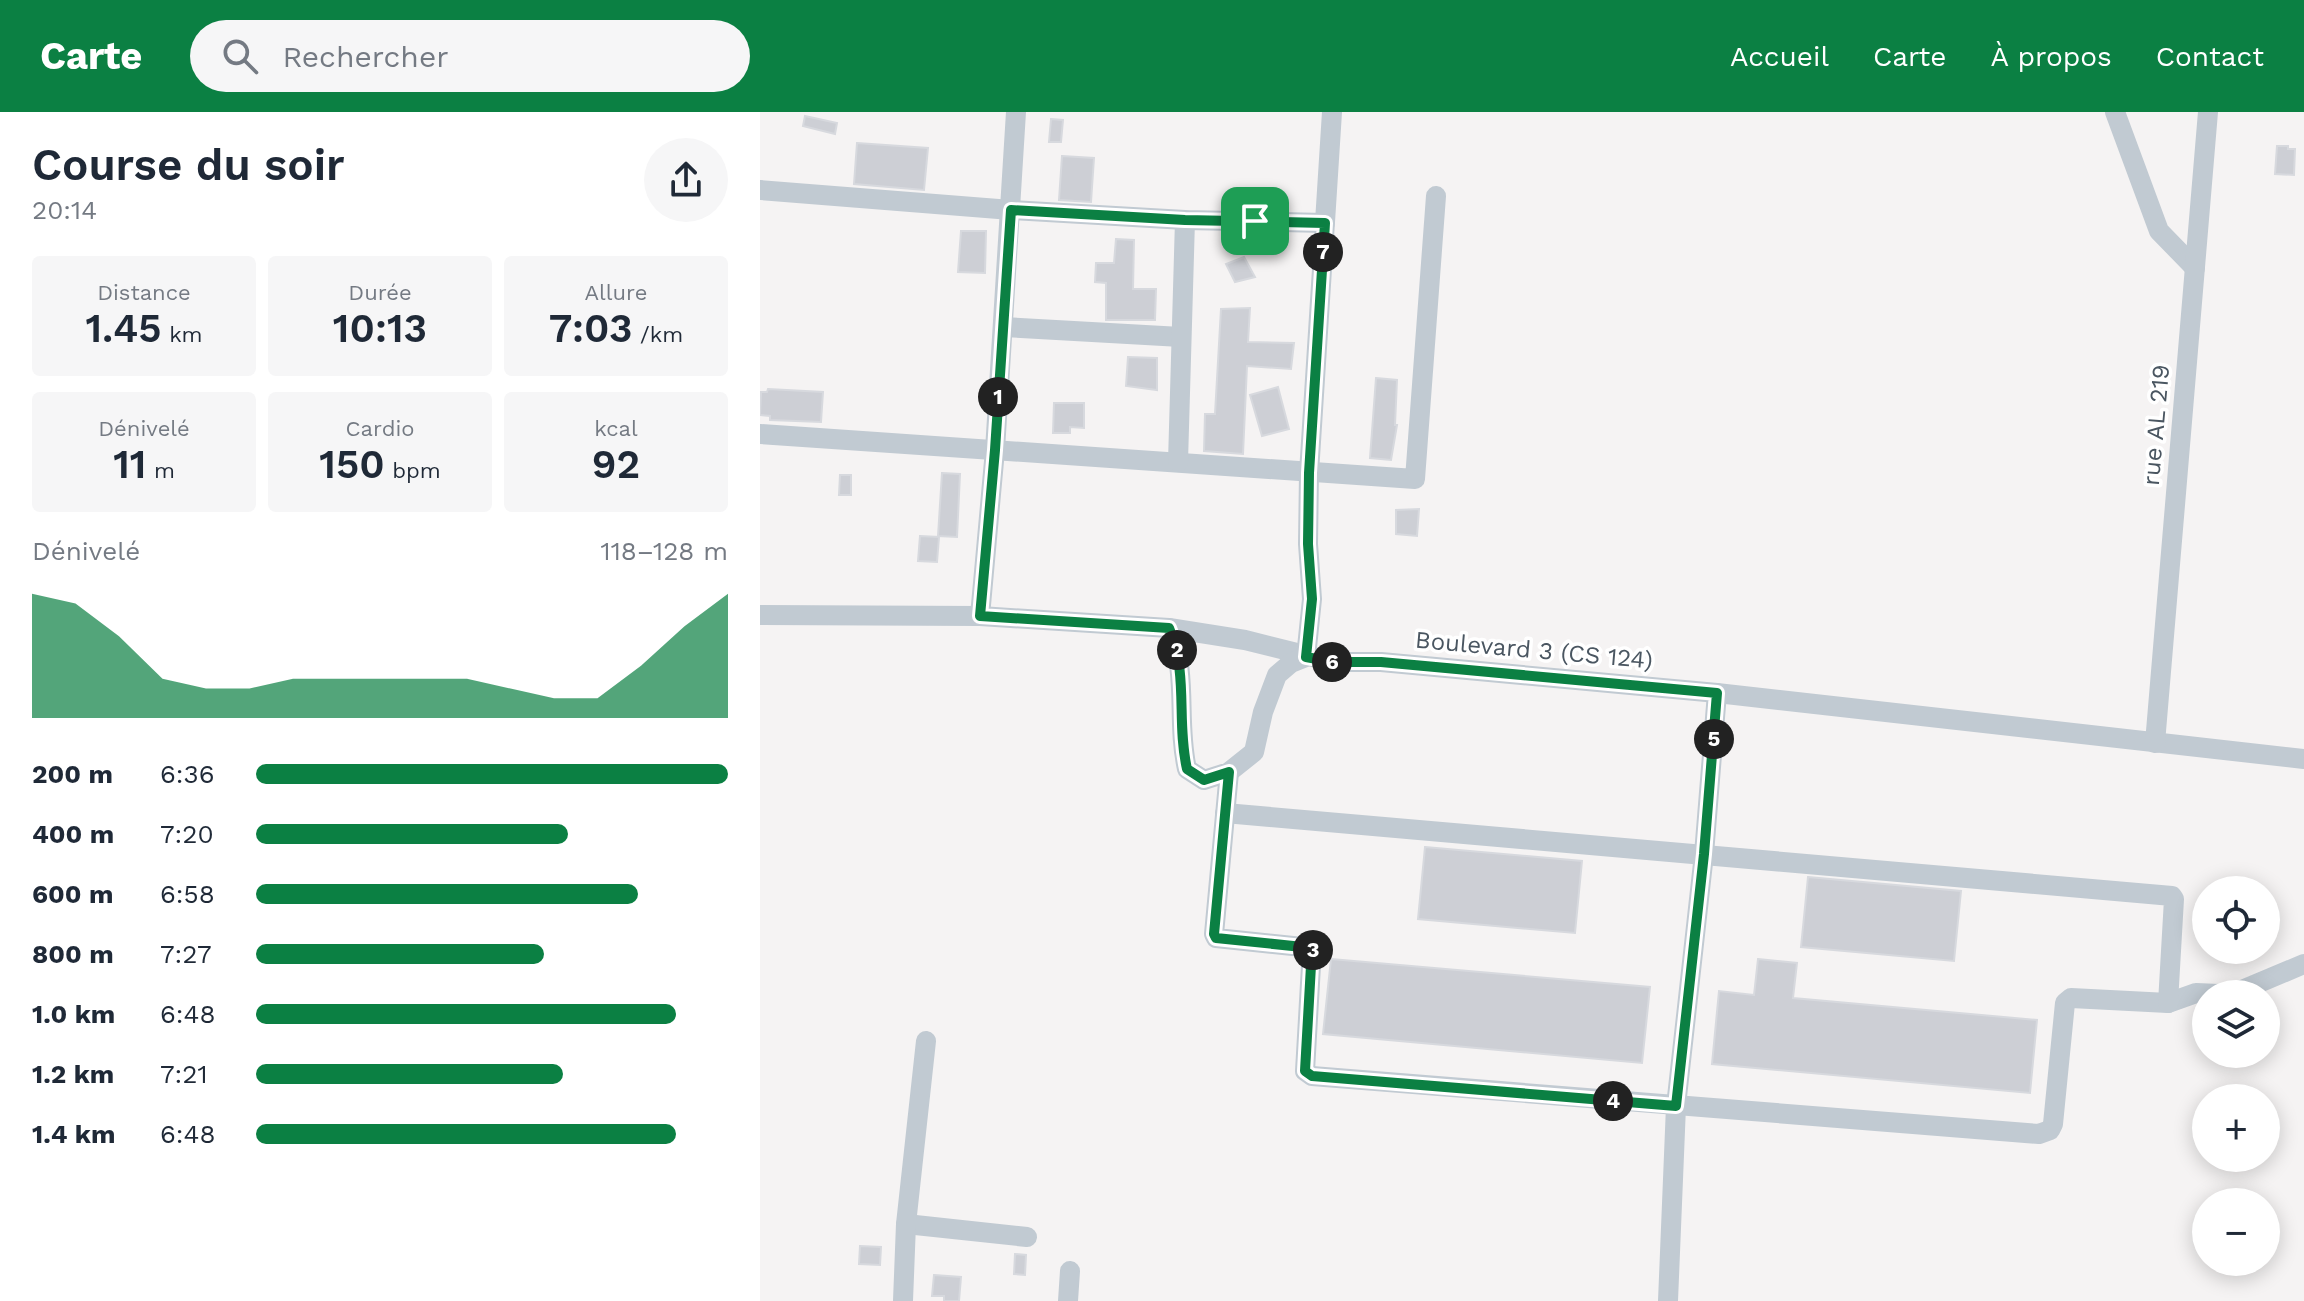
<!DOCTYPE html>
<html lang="fr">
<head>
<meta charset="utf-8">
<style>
	:root { --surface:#fff; --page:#f6f6f7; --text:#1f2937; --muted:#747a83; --accent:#0b8043 }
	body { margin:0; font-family:"Work Sans",sans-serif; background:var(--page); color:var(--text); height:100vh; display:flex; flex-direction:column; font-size:30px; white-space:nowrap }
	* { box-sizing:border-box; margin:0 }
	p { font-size:26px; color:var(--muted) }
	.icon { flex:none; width:44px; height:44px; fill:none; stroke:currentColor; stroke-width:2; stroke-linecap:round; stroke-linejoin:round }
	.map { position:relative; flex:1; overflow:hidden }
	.side { display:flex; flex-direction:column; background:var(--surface); width:760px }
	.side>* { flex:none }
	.controls { position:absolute; left:1432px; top:764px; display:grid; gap:16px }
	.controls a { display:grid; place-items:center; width:88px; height:88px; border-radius:50%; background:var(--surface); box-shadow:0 4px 20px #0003; font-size:40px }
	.pin { position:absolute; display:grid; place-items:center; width:68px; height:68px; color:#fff; margin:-34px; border-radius:16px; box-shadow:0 4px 12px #0006 }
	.km { position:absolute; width:40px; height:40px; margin:-20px; border-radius:50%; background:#222; color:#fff; font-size:22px; line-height:40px; text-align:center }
	.round { display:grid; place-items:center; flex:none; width:84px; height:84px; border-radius:42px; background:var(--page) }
	.head { display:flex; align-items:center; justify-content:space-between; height:136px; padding:0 32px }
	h1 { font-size:44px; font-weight:600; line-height:60px }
	.metrics { display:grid; grid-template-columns:repeat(3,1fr); gap:12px; height:136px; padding:8px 32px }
	.metrics div { display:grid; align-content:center; border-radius:8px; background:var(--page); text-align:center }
	.metrics b { font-size:40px; font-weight:600 }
	.metrics small { font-size:22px; font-weight:400 }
	.metrics p { font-size:22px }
	.chart { height:224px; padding:16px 32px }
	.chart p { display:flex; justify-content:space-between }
	.chart svg { width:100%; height:144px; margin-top:8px; fill:var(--accent); opacity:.7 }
	ul { padding:0 32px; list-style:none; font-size:26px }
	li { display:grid; grid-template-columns:128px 96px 1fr; align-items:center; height:60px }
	li i { height:20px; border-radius:10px; background:var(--accent) }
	header { display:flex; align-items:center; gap:48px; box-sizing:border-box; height:112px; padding:0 40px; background:var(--accent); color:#fff }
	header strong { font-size:38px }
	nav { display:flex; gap:44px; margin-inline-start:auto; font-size:28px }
	.search { width:560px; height:72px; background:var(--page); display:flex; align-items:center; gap:20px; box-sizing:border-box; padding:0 28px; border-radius:44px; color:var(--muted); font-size:30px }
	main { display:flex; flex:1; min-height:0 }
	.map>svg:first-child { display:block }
</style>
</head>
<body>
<header>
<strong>Carte</strong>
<div class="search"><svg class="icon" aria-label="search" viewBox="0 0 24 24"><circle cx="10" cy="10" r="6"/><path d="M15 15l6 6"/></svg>Rechercher</div>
<nav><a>Accueil</a><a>Carte</a><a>À propos</a><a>Contact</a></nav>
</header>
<main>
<section class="side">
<div class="head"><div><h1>Course du soir</h1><p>20:14</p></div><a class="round"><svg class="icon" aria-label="share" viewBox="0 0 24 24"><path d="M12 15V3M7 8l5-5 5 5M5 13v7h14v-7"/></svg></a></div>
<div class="metrics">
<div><p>Distance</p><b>1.45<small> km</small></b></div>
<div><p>Durée</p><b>10:13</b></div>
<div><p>Allure</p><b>7:03<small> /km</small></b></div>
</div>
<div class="metrics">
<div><p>Dénivelé</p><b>11<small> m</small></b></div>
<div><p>Cardio</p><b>150<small> bpm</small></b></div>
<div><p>kcal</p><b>92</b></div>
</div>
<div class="chart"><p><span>Dénivelé</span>118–128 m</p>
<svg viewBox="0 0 160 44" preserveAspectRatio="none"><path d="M0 44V6L10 9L20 19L30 32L40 35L50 35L60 32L70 32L80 32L90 32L100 32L110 35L120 38L130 38L140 28L150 16L160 6V44z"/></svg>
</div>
<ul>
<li><b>200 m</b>6:36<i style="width:100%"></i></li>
<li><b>400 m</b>7:20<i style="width:66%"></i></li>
<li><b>600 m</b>6:58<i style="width:81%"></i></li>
<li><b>800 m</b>7:27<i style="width:61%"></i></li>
<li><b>1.0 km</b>6:48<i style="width:89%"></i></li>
<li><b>1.2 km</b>7:21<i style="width:65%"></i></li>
<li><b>1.4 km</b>6:48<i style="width:89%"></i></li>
</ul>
</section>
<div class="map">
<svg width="1544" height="1189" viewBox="0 0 1544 1189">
	<rect width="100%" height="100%" fill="#f5f3f3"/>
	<g fill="#cdcfd5" stroke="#d7d9de" stroke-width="2">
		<polygon points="45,4 77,11 75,22 43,14"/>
		<polygon points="291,7 303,8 301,30 289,30"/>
		<polygon points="97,31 168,36 164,78 94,72"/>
		<polygon points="1517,34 1528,34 1528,37 1535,37 1534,63 1515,62"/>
		<polygon points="302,44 334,46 331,90 299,88"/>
		<polygon points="201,119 226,119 225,161 198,160"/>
		<polygon points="356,127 374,128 373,177 396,177 395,208 346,208 346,171 335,170 336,151 354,151"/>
		<polygon points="484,145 495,165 475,170 466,152"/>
		<polygon points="490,196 488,230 534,231 531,257 487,254 483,342 444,339 445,302 455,302 461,197"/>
		<polygon points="368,245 397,246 397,278 366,274"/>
		<polygon points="616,266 637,268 635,313 637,313 631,348 610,346"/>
		<polygon points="518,275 529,317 502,324 490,283"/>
		<polygon points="8,277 63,280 61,310 10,308 10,304 0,303 1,280 7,280"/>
		<polygon points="294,291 324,291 324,316 310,315 310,321 293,321"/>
		<polygon points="182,361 200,362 197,425 178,424"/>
		<polygon points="80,363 91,363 91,383 79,383"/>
		<polygon points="659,397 657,424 636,422 636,398"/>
		<polygon points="160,424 179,425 177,450 158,449"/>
		<polygon points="665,735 822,749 815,821 658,807"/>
		<polygon points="1048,765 1201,779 1194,849 1041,835"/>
		<polygon points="571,847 890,875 882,951 563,922"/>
		<polygon points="998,847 1037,851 1033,886 1277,908 1270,981 952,952 959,879 994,883"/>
		<polygon points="100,1134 121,1135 120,1153 99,1152"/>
		<polygon points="255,1142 266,1143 265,1163 254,1162"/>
		<polygon points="174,1163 201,1165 199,1189 184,1189 184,1184 172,1184"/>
	</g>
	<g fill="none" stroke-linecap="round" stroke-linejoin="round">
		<g stroke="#c1cad2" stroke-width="20">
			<polyline points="1355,0 1399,119 1435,156"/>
			<polyline points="0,78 251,98 425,108 565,111"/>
			<polyline points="243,215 421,225"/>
			<polyline points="0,322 655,367 676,84"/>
			<polyline points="418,350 425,108"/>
			<polyline points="0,503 220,504 409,516 485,528 573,550 621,550 957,581 1544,647"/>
			<polyline points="220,504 235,338 256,0"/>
			<path d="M409,516C429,563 416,608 427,657L444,668L469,660L494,640L503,600L517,563L531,551L546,545L552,487L548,432L549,361L572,0"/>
			<polyline points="1395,631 1448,0"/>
			<polyline points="469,660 454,822 456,826 552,836 545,959 552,964 1279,1022 1290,1018 1293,1012 1305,891 1311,886 1408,891 1436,881 1459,882 1482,878 1544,852"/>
			<polyline points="465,701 1412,784 1414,787 1408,891"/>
			<polyline points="146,1112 267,1125"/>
			<polyline points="143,1189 146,1112 166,929"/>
			<polyline points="308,1189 310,1159"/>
			<polyline points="908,1189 916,994 944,742 957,581"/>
		</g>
	</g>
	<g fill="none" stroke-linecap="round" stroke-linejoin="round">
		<defs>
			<path id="route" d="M251,98L425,108L565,111L549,361L548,432L552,487L546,545L573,550H621L957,581L944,742L916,994L552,964L545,959L552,836L456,826L454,822L469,660L444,668L427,657C416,608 429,564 409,516L220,504L235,338Z"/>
		</defs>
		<use href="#route" stroke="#fff" stroke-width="16"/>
		<use href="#route" stroke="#0b8043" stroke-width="10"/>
	</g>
	<g text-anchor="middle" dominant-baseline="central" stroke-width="7" stroke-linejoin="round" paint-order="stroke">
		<g font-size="24" fill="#4a5661" stroke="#fff">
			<text transform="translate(1396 313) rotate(-85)">rue AL 219</text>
			<text transform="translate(774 538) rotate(5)">Boulevard 3 (CS 124)</text>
		</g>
	</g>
</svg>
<div class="controls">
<a><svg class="icon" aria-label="locate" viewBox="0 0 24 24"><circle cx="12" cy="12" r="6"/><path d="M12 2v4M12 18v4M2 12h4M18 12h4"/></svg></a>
<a><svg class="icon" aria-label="layers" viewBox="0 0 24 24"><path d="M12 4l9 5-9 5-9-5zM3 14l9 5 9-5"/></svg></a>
<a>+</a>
<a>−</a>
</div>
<div class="pin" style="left:495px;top:109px;background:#1e9e55"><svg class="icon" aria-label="arrive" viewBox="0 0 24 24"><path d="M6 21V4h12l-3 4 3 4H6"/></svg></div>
<b class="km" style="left:238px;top:285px">1</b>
<b class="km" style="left:417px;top:538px">2</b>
<b class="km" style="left:553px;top:838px">3</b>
<b class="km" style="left:853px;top:989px">4</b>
<b class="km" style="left:954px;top:627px">5</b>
<b class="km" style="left:572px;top:550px">6</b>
<b class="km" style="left:563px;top:140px">7</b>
</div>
</main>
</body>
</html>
